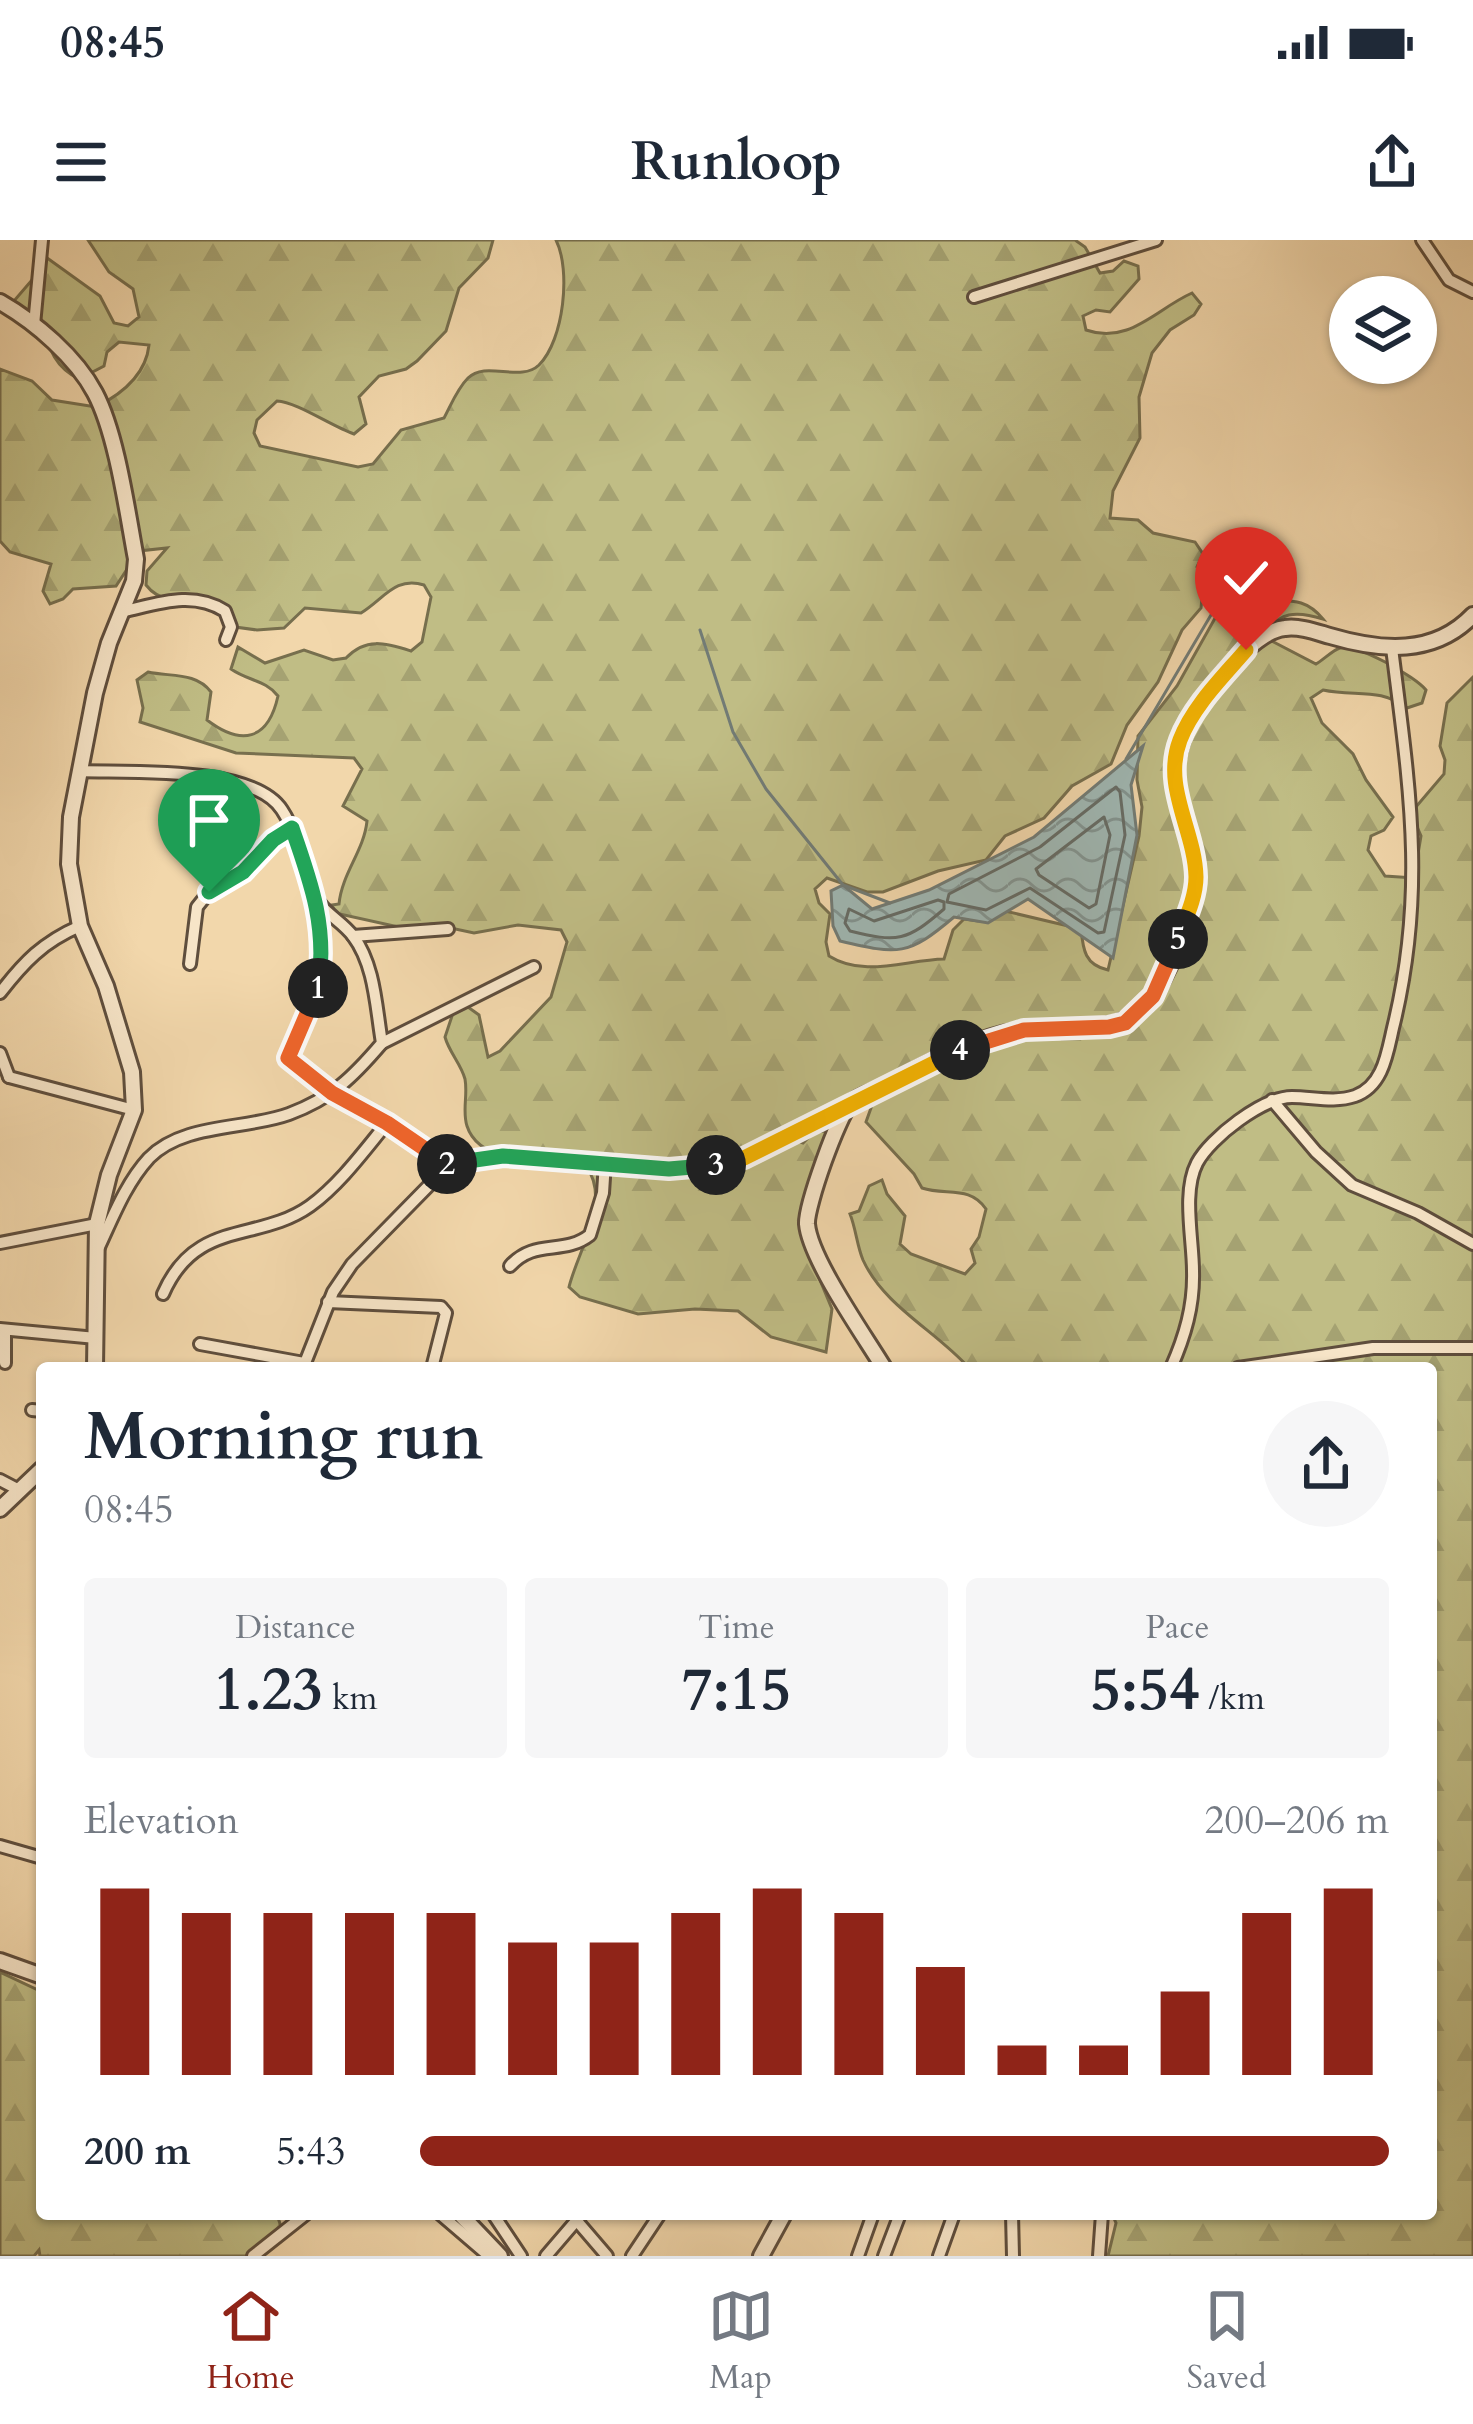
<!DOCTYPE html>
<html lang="en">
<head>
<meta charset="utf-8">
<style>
	:root { --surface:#fff; --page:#f6f6f7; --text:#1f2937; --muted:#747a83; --line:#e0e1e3; --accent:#8f2418 }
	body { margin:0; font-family:Cardo,serif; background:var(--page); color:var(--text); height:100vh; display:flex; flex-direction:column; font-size:45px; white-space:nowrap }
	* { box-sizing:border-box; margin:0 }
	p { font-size:39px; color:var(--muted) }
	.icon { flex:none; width:66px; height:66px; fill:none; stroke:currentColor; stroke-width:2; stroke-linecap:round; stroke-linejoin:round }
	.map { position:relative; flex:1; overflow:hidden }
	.drawer { position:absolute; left:36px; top:1122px; width:1401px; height:858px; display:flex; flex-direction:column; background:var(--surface); border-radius:12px; box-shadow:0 3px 9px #0004 }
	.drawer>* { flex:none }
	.buttons { position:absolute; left:1329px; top:36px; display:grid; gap:24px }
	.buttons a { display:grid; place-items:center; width:108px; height:108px; border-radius:50%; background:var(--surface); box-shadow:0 3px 9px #0004; font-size:60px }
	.pin { position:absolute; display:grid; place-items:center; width:102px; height:102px; color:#fff; margin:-123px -51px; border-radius:50% 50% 50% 0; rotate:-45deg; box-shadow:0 0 12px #0007 }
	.pin .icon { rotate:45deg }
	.km { position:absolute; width:60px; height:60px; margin:-30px; border-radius:50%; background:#222; color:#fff; font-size:33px; line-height:60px; text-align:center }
	.round { display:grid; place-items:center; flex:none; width:126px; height:126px; border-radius:63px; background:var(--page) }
	.head { display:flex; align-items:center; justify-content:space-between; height:204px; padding:0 48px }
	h1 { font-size:66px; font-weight:600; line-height:90px }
	.figures { display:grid; grid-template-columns:repeat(3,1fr); gap:18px; height:204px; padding:12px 48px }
	.figures div { display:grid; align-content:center; border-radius:12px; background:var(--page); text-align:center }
	.figures b { font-size:60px; font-weight:600 }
	.figures small { font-size:33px; font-weight:400 }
	.figures p { font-size:33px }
	.chart { height:336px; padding:24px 48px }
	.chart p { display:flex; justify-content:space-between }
	.chart svg { width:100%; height:216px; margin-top:12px; stroke:var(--accent); stroke-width:6 }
	ul { padding:0 48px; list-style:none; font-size:39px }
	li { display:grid; grid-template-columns:192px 144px 1fr; align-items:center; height:90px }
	li i { height:30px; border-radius:15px; background:var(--accent) }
	.status { display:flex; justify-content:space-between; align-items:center; height:84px; padding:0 60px; background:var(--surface); direction:ltr }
	.status svg { height:33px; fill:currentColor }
	header { display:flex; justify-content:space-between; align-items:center; height:156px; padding:0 48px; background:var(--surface); font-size:54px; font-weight:600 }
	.tab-bar { display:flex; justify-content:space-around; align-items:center; height:168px; border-top:3px solid var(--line); background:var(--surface); font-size:33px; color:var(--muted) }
	.tab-bar a { display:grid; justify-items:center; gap:6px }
	.tab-bar .selected { color:var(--accent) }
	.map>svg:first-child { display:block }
</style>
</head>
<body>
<div class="status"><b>08:45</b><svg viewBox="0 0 49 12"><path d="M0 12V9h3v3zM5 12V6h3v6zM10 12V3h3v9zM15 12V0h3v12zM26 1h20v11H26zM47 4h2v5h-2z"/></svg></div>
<header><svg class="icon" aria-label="menu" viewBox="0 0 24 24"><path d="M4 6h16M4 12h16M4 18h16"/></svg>Runloop<svg class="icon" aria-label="share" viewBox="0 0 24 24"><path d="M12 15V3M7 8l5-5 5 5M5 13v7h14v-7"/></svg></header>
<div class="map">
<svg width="1473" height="2016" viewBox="0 0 1473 2016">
	<defs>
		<pattern id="forest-firs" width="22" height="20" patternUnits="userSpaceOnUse" patternTransform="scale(3)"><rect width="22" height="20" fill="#c0bd85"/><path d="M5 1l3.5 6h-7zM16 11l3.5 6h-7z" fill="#a5a272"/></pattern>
		<pattern id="water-waves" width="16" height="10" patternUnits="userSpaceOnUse" patternTransform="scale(3)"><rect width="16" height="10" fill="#9fb7b3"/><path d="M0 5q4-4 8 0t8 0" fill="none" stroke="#829491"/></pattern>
	</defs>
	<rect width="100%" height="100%" fill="#f2d7ab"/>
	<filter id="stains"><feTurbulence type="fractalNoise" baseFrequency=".00167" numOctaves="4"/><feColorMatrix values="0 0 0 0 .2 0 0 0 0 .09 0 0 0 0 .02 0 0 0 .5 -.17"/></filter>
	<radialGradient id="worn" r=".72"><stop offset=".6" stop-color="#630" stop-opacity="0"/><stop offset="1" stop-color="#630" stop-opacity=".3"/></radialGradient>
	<g fill="url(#forest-firs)" stroke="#776f4e" stroke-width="3">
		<path d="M88,0H493L488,18L459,48L446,91L417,121L406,129L379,136L359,157L366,184L354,194C331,186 297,162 277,161L257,180L254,193L260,206L358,227L373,224L401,190L444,178C451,165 457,149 468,138C486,120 520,143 539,125C564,100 571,30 556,0H1075L1085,7L1100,33L1113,31L1124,21L1138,26L1139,39L1110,72L1096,70L1083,76L1086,90C1129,105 1156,69 1192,53L1201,64L1194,75L1170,90L1152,113L1139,157L1140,198L1113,251L1110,278L1138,280L1153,293L1195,302L1203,314L1197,327L1204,339L1201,368L1182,390L1158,442L1127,485L1111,524L1072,546L1044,578L1005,596L986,620L938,631L883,652H867L827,638L815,649L819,663L830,674L826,702L829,716C864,738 905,720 944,719L953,690L964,679L978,681L1005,671L1081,689C1083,710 1085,725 1108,730L1139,596L1142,567L1137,540L1138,496L1177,446L1232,348L1245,343L1249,357C1279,367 1299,350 1323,379C1298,371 1276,370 1266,398L1316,424C1323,420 1333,410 1340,408C1357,403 1416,437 1426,450L1422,463L1407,468C1380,447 1355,457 1323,450L1311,458L1322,483L1353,514L1366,540L1393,577L1384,590L1371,596L1368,610L1385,636L1414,638L1421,596L1415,582V568L1444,534L1445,520L1440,506L1447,463L1473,437V2016H1108L1116,1983L1112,1974H1431V1128H969C936,1091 884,1066 863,1020C857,1006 856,989 850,974L859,971L869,946L882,940L887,954L905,976L900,1004L911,1014L965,1034L975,1023L971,1009L979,997L986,969C970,945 946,956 922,948L914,934L866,882L871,868L860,859C835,868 801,873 789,898L803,903L814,892L828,891L810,999V1016L832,1069L826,1112L771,1097L738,1071L695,1069L638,1074L580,1057L569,1047C578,1010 612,961 586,926C551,922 480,927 467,886C462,871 468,855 465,839C461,824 449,812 445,797L454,770L468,767L479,775L488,817L500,811L551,757L567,702L561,690L518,685L474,693L432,684L403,688L335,673L332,665L339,664C342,633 364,611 367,581L343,566L362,529L354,518L236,513L140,482L143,468L137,440L148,432C171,437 196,432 211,452L207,480C241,506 268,501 278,456C266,440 248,441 231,429L238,407L265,423L304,410L333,420L346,418C366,397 385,403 411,411L422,402L431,357L424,345C395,336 384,359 361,373L305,368L284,388L257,390L228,386L211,362C188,362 161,365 146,345L147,331L167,308L139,311L116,346L73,349L63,359L50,364L43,351L51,324L10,312L0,301V129L32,141L52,160L96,167C122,154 146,134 149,105L119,102L107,112L104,126L79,139C53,126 49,107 41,81L0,59L14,61L32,40L43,15L100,56L114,83L128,86L139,77L133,49L109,32Z"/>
		<path d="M0,1732L42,1752V1974H276C287,1994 279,2005 262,2016H40L39,2010L34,2016H0Z"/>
	</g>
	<path fill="url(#water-waves)" stroke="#727b75" stroke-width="3" d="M1143,506L1131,545L1137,595L1113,718L1028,659L988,683L954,677C908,716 899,715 840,701L833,686L831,651L843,645L872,669L929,650L1034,597Z"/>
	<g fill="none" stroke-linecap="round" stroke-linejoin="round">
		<g stroke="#666c66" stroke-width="3">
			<polygon points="1116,547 1120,552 1125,595 1104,692 1098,693 1030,648 986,670 947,662 949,654 1040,607"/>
			<polygon points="1104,577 1110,595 1096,664 1089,668 1039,635 1036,629"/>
			<path d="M938,660L944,662V669C907,701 898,703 850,691L845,683L849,669L874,681Z"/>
		</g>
		<g stroke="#727b75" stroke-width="3">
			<polyline points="700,390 733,492 766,549 843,645 890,663"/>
			<polyline points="1126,519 1221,358"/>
		</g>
		<defs>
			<g id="minor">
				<polyline points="1422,0 1449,40 1473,52"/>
				<polyline points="974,57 1156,0"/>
				<polyline points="34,85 42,0"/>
				<path d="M125,371C160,363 193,351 225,371L231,387L226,400"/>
				<path d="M79,531C129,533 253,525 282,570C299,596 303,628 315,656C323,673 342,681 353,696C375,725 376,768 382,803C353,837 332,858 289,874C245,890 183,883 149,918C126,943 113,977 99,1007"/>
				<polyline points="318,664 321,692 317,749 288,818 332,853 387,883 449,925"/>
				<polyline points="353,696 448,689"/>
				<polyline points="190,724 197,667 209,652 243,632 273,600 291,588"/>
				<path d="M0,753C24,722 43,702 80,686"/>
				<polyline points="382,803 534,727"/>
				<polyline points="0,813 9,837"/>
				<polyline points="9,837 134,870"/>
				<polyline points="1272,860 1316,912 1352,945 1418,973 1473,1004"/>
				<polyline points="0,1003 97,984"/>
				<path d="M510,1026C535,998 563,1016 590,995L603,953L605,922"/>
				<path d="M163,1054C196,978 258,1003 310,966C340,944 364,911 387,883"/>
				<polyline points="328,1062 441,1067 446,1073 432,1128"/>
				<polyline points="0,1089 96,1098"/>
				<polyline points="200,1104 304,1123"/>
				<polyline points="5,1123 5,1090"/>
				<polyline points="303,1128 333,1052 352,1024 449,925 503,916 669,929 713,926 744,918 846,866"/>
				<path d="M1171,1128C1185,1096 1194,1066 1193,1031C1193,999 1182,952 1197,923C1210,898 1263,857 1292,857C1313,857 1334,863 1355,856C1383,846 1387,814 1393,788C1427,650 1409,545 1392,408"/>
				<polyline points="1238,1128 1373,1108 1473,1108"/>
				<polyline points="32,1170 42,1171"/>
				<polyline points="0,1240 21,1251"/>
				<polyline points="0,1606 42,1618"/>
				<polyline points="440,1974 489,2016"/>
				<polyline points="493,1974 521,2016"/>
				<polyline points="1012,1974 1013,2016"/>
				<polyline points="577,1981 607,2016"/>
				<polyline points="253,2016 306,1974"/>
				<polyline points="546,2016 582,1974"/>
				<polyline points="632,2016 660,1974"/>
				<polyline points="858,2016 873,1974"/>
				<polyline points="884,2016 900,1974"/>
				<polyline points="939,2016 954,1974"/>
				<polyline points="1099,2016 1102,1974"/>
			</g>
			<g id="tertiary">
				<path d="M0,62C35,82 76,117 95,153C117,195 127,271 136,319L134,341L109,403L95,453L71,577L69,624L80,686L106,746L132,832L134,870L109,935L97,984L95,1128"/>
				<path d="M884,1128C864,1095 810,1019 807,984C806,966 838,876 850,864C857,857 873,852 882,848C926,825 975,796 1025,790C1074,783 1127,802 1156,751C1173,722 1194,674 1196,640C1197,609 1181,581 1176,551C1168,499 1209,444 1246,410C1256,401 1271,389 1285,388C1300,386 1316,392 1330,396C1381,411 1434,416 1473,375"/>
				<polyline points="0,1269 42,1229"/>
				<polyline points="0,1721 42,1736"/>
				<polyline points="460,1974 500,2016"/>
				<polyline points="761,2016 784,1974"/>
			</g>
		</defs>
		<use href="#minor" stroke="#5f4e3d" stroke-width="16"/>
		<use href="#tertiary" stroke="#5f4e3d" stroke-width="20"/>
		<use href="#minor" stroke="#f7e5c8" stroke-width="10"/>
		<use href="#tertiary" stroke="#f7e5c8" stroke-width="14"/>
	</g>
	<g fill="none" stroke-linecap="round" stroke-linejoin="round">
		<defs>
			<path id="split-1" d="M209,652L243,632L273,600L292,588C311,642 328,689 318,748"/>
			<polyline id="split-2" points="318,748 288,818 332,853 387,883 447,924"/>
			<polyline id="split-3" points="447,924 503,916 669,929 716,925"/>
			<polyline id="split-4" points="716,925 744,918 960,810"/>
			<polyline id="split-5" points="960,810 1024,790 1109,787 1125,783 1153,756 1178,699"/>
			<path id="split-6" d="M1178,699C1185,680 1196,658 1196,637C1195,590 1162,547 1180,500C1193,466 1223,437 1246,410"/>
		</defs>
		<use href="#split-1" stroke="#fff" stroke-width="24"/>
		<use href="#split-2" stroke="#fff" stroke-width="24"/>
		<use href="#split-3" stroke="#fff" stroke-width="24"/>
		<use href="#split-4" stroke="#fff" stroke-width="24"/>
		<use href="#split-5" stroke="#fff" stroke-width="24"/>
		<use href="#split-6" stroke="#fff" stroke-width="24"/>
		<use href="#split-1" stroke="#22a559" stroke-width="15"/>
		<use href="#split-2" stroke="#f0652b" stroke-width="15"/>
		<use href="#split-3" stroke="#22a559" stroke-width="15"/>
		<use href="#split-4" stroke="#f5b400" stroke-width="15"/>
		<use href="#split-5" stroke="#f0652b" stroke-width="15"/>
		<use href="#split-6" stroke="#f5b400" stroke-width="15"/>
	</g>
	<rect width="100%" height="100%" filter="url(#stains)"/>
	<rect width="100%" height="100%" fill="url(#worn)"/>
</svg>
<div class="buttons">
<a><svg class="icon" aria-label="layers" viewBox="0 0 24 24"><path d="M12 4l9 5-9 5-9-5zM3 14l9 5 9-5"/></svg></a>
</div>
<div class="pin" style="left:209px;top:652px;background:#1e9e55"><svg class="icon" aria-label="arrive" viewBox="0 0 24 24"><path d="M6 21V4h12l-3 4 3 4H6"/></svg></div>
<div class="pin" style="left:1246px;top:410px;background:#d93025"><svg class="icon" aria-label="check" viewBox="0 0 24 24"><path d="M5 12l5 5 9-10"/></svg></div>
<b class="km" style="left:318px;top:748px">1</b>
<b class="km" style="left:447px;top:924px">2</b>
<b class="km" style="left:716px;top:925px">3</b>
<b class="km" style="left:960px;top:810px">4</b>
<b class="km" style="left:1178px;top:699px">5</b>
<section class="drawer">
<div class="head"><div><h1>Morning run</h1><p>08:45</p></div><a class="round"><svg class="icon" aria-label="share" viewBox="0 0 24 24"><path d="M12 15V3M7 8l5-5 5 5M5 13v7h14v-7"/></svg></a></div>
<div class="figures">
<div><p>Distance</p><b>1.23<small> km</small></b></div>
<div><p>Time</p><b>7:15</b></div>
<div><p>Pace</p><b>5:54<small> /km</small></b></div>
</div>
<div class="chart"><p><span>Elevation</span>200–206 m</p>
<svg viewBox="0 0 160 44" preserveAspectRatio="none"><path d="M5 44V6M15 44V11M25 44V11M35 44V11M45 44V11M55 44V17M65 44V17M75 44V11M85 44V6M95 44V11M105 44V22M115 44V38M125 44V38M135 44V27M145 44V11M155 44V6"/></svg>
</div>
<ul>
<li><b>200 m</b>5:43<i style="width:100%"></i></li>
</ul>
</section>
</div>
<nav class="tab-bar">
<a class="selected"><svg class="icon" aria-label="home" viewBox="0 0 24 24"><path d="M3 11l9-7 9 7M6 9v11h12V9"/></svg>Home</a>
<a><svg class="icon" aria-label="map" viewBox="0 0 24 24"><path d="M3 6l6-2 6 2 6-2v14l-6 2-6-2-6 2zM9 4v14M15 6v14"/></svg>Map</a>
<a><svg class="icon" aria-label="saved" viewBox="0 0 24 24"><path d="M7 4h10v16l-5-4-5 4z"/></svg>Saved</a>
</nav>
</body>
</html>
